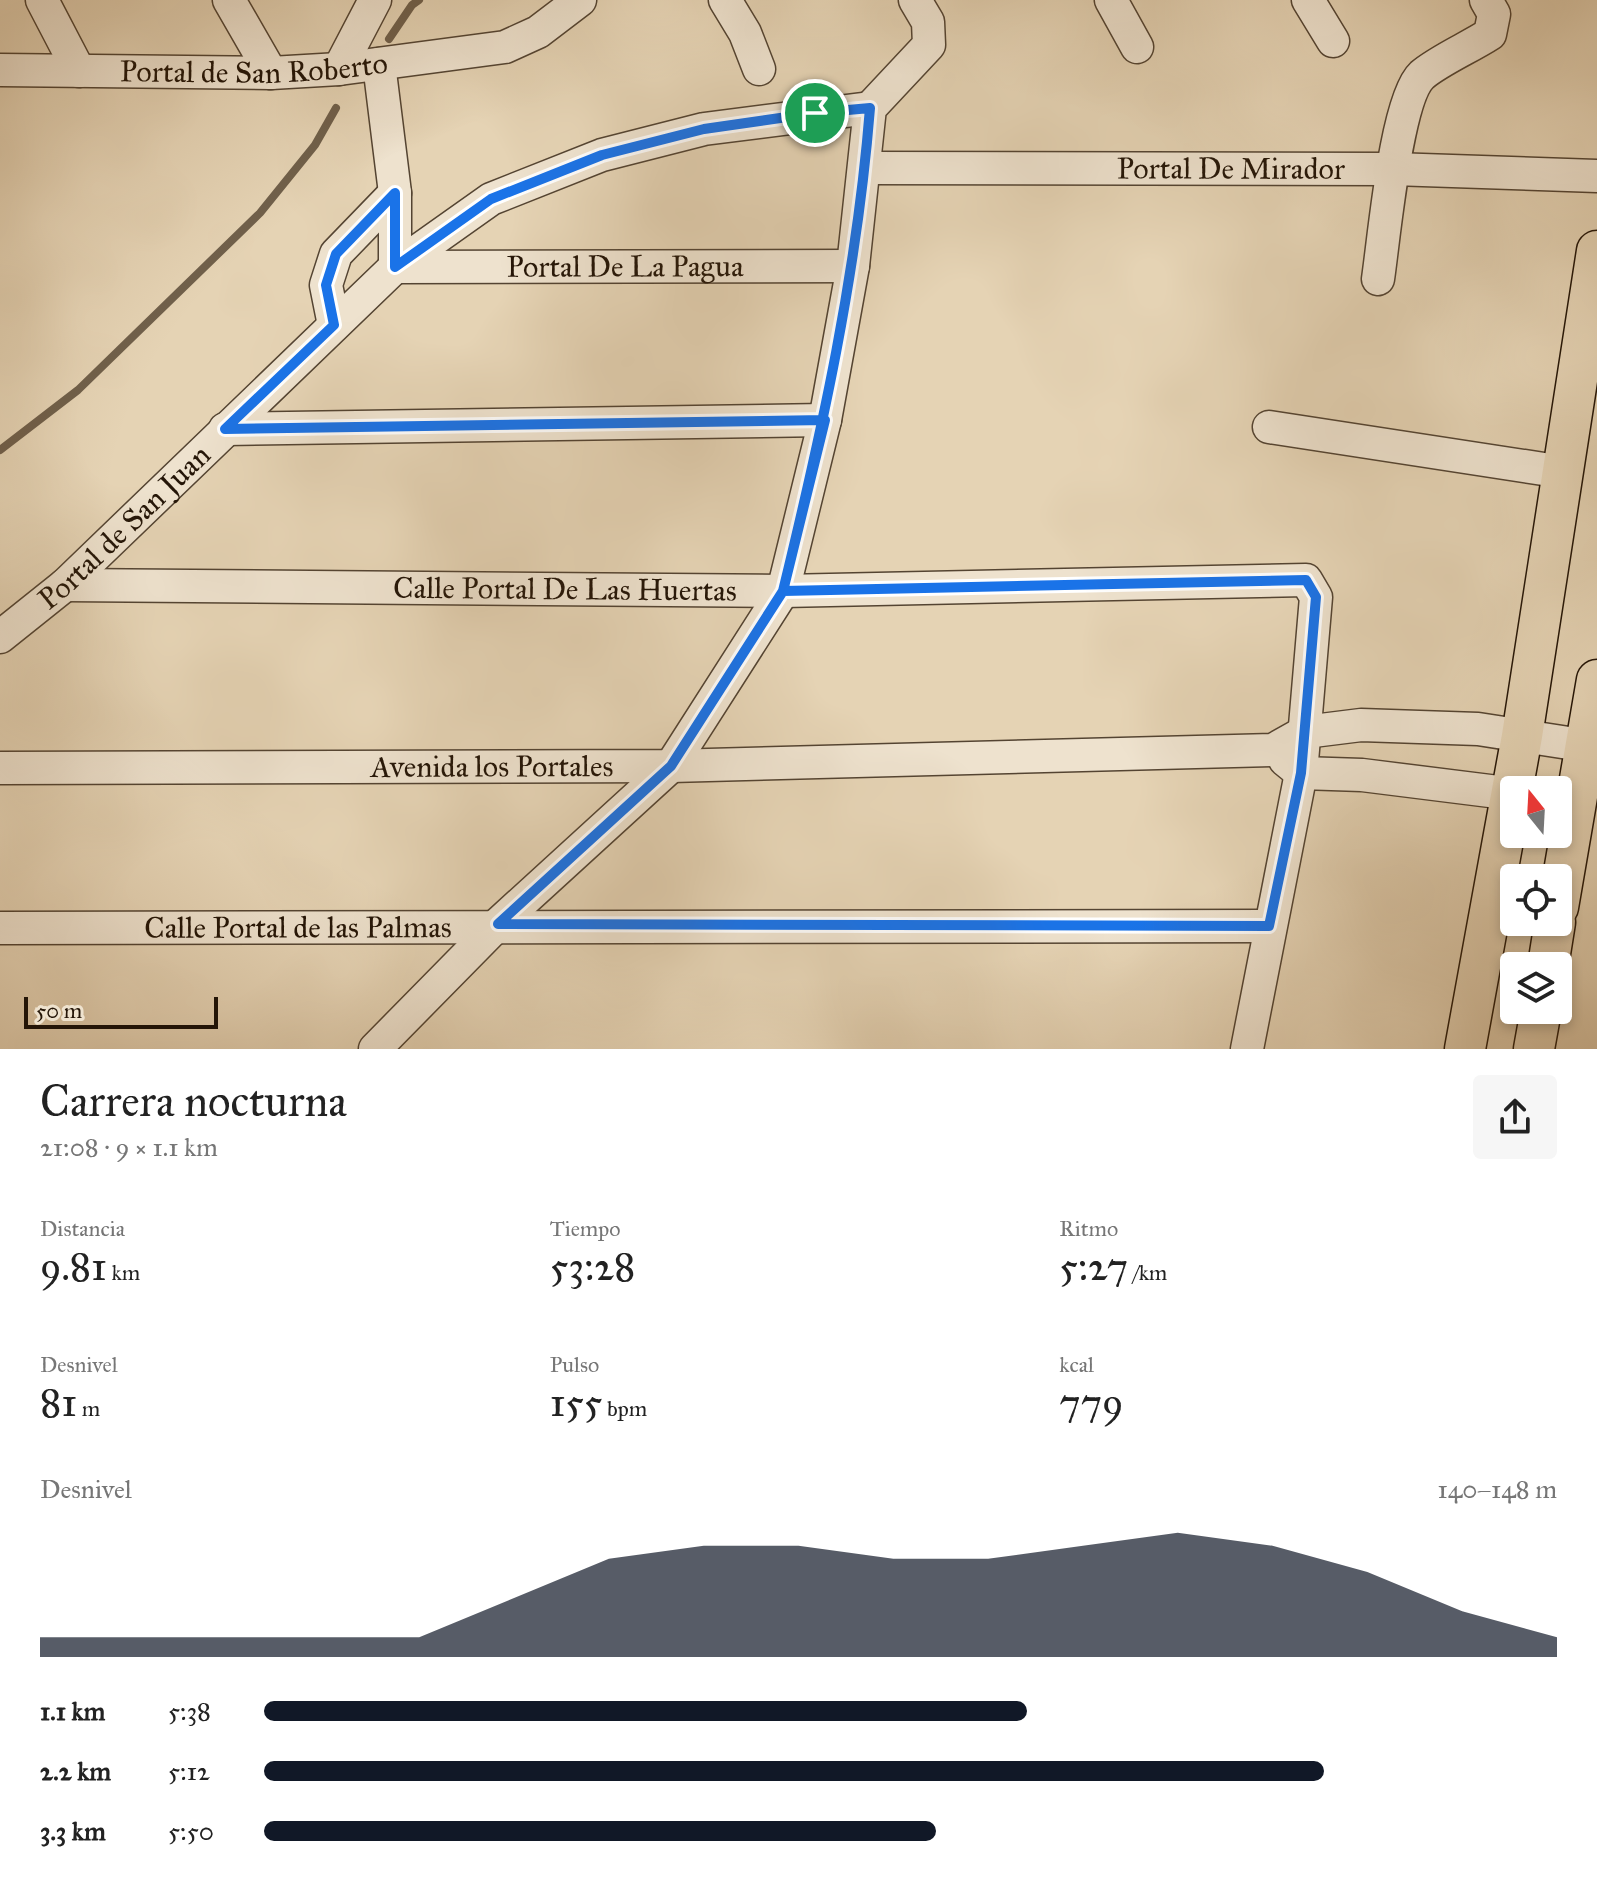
<!DOCTYPE html>
<html lang="es">
<head>
<meta charset="utf-8">
<style>
	:root { --surface:#fff; --page:#f6f6f6; --text:#222; --muted:#767676; --accent:#111827 }
	body { margin:0; font-family:"IM FELL Great Primer",serif; background:var(--page); color:var(--text); height:100vh; display:flex; flex-direction:column; font-size:30px; white-space:nowrap }
	* { box-sizing:border-box; margin:0 }
	p { font-size:26px; color:var(--muted) }
	.icon { flex:none; width:44px; height:44px; fill:none; stroke:currentColor; stroke-width:2; stroke-linecap:round; stroke-linejoin:round }
	.map { position:relative; height:1049px; overflow:hidden }
	.side { display:flex; flex-direction:column; background:var(--surface); flex:1 }
	.side>* { flex:none }
	.needle { width:52px; rotate:342deg }
	.tools { position:absolute; left:1500px; top:776px; display:grid; gap:16px }
	.tools a { display:grid; place-items:center; width:72px; height:72px; border-radius:8px; background:var(--surface); box-shadow:0 4px 12px #0003; font-size:40px }
	.scale { position:absolute; left:24px; bottom:20px; width:194px; box-sizing:border-box; padding-left:8px; border:4px solid #241507; border-top:0; font-size:22px; line-height:28px; white-space:nowrap; color:#241507; -webkit-text-stroke:6px #eee2ce; paint-order:stroke }
	.pin { position:absolute; display:grid; place-items:center; width:68px; height:68px; color:#fff; margin:-34px; border:4px solid #fff; border-radius:50%; box-shadow:0 2px 8px #0007 }
	.round { display:grid; place-items:center; flex:none; width:84px; height:84px; border-radius:8px; background:var(--page) }
	.overview { display:flex; align-items:center; justify-content:space-between; height:136px; padding:0 40px }
	h1 { font-size:44px; font-weight:600; line-height:60px }
	.stats { display:grid; grid-template-columns:repeat(3,1fr); gap:12px; height:136px; padding:8px 40px }
	.stats div { display:grid; align-content:center }
	.stats b { font-size:40px; font-weight:600 }
	.stats small { font-size:22px; font-weight:400 }
	.stats p { font-size:22px }
	.chart { height:224px; padding:16px 40px }
	.chart p { display:flex; justify-content:space-between }
	.chart svg { width:100%; height:144px; margin-top:8px; fill:var(--accent); opacity:.7 }
	ul { padding:0 40px; list-style:none; font-size:26px }
	li { display:grid; grid-template-columns:128px 96px 1fr; align-items:center; height:60px }
	li i { height:20px; border-radius:10px; background:var(--accent) }
	.map>svg:first-child { display:block }
</style>
</head>
<body>
<div class="map">
<svg width="1597" height="1049" viewBox="0 0 1597 1049">
	<rect width="100%" height="100%" fill="#e5d3b4"/>
	<filter id="stains"><feTurbulence type="fractalNoise" baseFrequency=".0025" numOctaves="4"/><feColorMatrix values="0 0 0 0 .2 0 0 0 0 .09 0 0 0 0 .02 0 0 0 .5 -.17"/></filter>
	<radialGradient id="worn" r=".72"><stop offset=".6" stop-color="#630" stop-opacity="0"/><stop offset="1" stop-color="#630" stop-opacity=".3"/></radialGradient>
	<g fill="none" stroke-linecap="round" stroke-linejoin="round">
		<g stroke="#70604b" stroke-width="8">
			<polyline points="389,39 412,5 419,0"/>
			<polyline points="0,450 78,390 260,213 315,145 336,108"/>
		</g>
		<defs>
			<g id="minor">
				<polyline points="42,0 79,71"/>
				<polyline points="229,0 271,73"/>
				<polyline points="725,0 745,33 759,69"/>
				<polyline points="1111,0 1137,47"/>
				<polyline points="1308,0 1333,41"/>
				<path id="s1" d="M379,64L395,193V267L853,266"/>
				<polyline points="339,69 375,0"/>
				<path id="s2" d="M0,70L271,73L339,69L505,47L538,32L580,0"/>
				<path id="s3" d="M865,168L1393,169L1597,176"/>
				<path d="M1378,279C1384,239 1396,99 1422,75C1438,61 1470,47 1490,34L1494,14L1486,0"/>
				<polyline points="334,325 326,285 336,254 395,193"/>
				<polyline points="1269,427 1563,472"/>
				<polyline points="225,429 825,420"/>
				<path id="s4" d="M65,585L783,591L1306,580L1316,597L1301,773L1247,1049"/>
				<path id="s5" d="M0,637L65,585L395,267L491,199L602,155L704,129L870,108"/>
				<polyline points="1285,760 1301,773 1362,775 1514,794"/>
				<path id="s6" d="M0,768L671,766L1273,750L1305,732L1361,725L1478,729L1588,746L1597,751"/>
				<path id="s7" d="M0,928L1269,926"/>
				<polyline points="375,1049 498,924 671,766 783,591 825,420 853,266 870,108 929,45 928,22 915,0"/>
			</g>
			<g id="major">
				<polyline points="1558,907 1597,680"/>
				<polyline points="1548,966 1555,922"/>
				<polyline points="1465,1049 1522,736 1597,251"/>
				<polyline points="1534,1049 1541,1010"/>
			</g>
		</defs>
		<use href="#minor" stroke="#544432" stroke-width="35"/>
		<use href="#major" stroke="#241507" stroke-width="43"/>
		<use href="#minor" stroke="#eee2ce" stroke-width="32"/>
		<use href="#major" stroke="#e5d3b4" stroke-width="40"/>
	</g>
	<g fill="none" stroke-linecap="round" stroke-linejoin="round">
		<defs>
			<path id="route" d="M815,113L704,129L602,155L491,199L395,267V193L336,254L326,285L334,325L225,429L825,420L783,591L671,766L498,924L1269,926L1301,773L1316,597L1306,580L783,591C822,431 857,273 870,108L815,113"/>
		</defs>
		<use href="#route" stroke="#fff" stroke-width="16"/>
		<use href="#route" stroke="#1a73e8" stroke-width="10"/>
	</g>
	<g text-anchor="middle" dominant-baseline="central" stroke-width="6" stroke-linejoin="round" paint-order="stroke">
		<g font-size="30" fill="#241507" stroke="#eee2ce">
			<text stroke="none"><textPath href="#s2" startOffset="254">Portal de San Roberto</textPath></text>
			<text stroke="none"><textPath href="#s3" startOffset="366">Portal De Mirador</textPath></text>
			<text stroke="none"><textPath href="#s1" startOffset="434">Portal De La Pagua</textPath></text>
			<text stroke="none"><textPath href="#s5" startOffset="166">Portal de San Juan</textPath></text>
			<text stroke="none"><textPath href="#s4" startOffset="500">Calle Portal De Las Huertas</textPath></text>
			<text stroke="none"><textPath href="#s6" startOffset="492">Avenida los Portales</textPath></text>
			<text stroke="none"><textPath href="#s7" startOffset="298">Calle Portal de las Palmas</textPath></text>
		</g>
	</g>
	<rect width="100%" height="100%" filter="url(#stains)"/>
	<rect width="100%" height="100%" fill="url(#worn)"/>
</svg>
<div class="tools">
<a><svg class="needle" viewBox="-14 -14 28 28"><path d="M0-13l5 13h-10z" fill="#e53935"/><path d="M0 13l5-13h-10z" fill="#767676"/></svg></a>
<a><svg class="icon" aria-label="locate" viewBox="0 0 24 24"><circle cx="12" cy="12" r="6"/><path d="M12 2v4M12 18v4M2 12h4M18 12h4"/></svg></a>
<a><svg class="icon" aria-label="layers" viewBox="0 0 24 24"><path d="M12 4l9 5-9 5-9-5zM3 14l9 5 9-5"/></svg></a>
</div>
<div class="scale">50 m</div>
<div class="pin" style="left:815px;top:113px;background:#1e9e55"><svg class="icon" aria-label="arrive" viewBox="0 0 24 24"><path d="M6 21V4h12l-3 4 3 4H6"/></svg></div>
</div>
<section class="side">
<div class="overview"><div><h1>Carrera nocturna</h1><p>21:08 · 9 × 1.1 km</p></div><a class="round"><svg class="icon" aria-label="share" viewBox="0 0 24 24"><path d="M12 15V3M7 8l5-5 5 5M5 13v7h14v-7"/></svg></a></div>
<div class="stats">
<div><p>Distancia</p><b>9.81<small> km</small></b></div>
<div><p>Tiempo</p><b>53:28</b></div>
<div><p>Ritmo</p><b>5:27<small> /km</small></b></div>
</div>
<div class="stats">
<div><p>Desnivel</p><b>81<small> m</small></b></div>
<div><p>Pulso</p><b>155<small> bpm</small></b></div>
<div><p>kcal</p><b>779</b></div>
</div>
<div class="chart"><p><span>Desnivel</span>140–148 m</p>
<svg viewBox="0 0 160 44" preserveAspectRatio="none"><path d="M0 44V38L10 38L20 38L30 38L40 38L50 26L60 14L70 10L80 10L90 14L100 14L110 10L120 6L130 10L140 18L150 30L160 38V44z"/></svg>
</div>
<ul>
<li><b>1.1 km</b>5:38<i style="width:59%"></i></li>
<li><b>2.2 km</b>5:12<i style="width:82%"></i></li>
<li><b>3.3 km</b>5:50<i style="width:52%"></i></li>
</ul>
</section>
</body>
</html>
